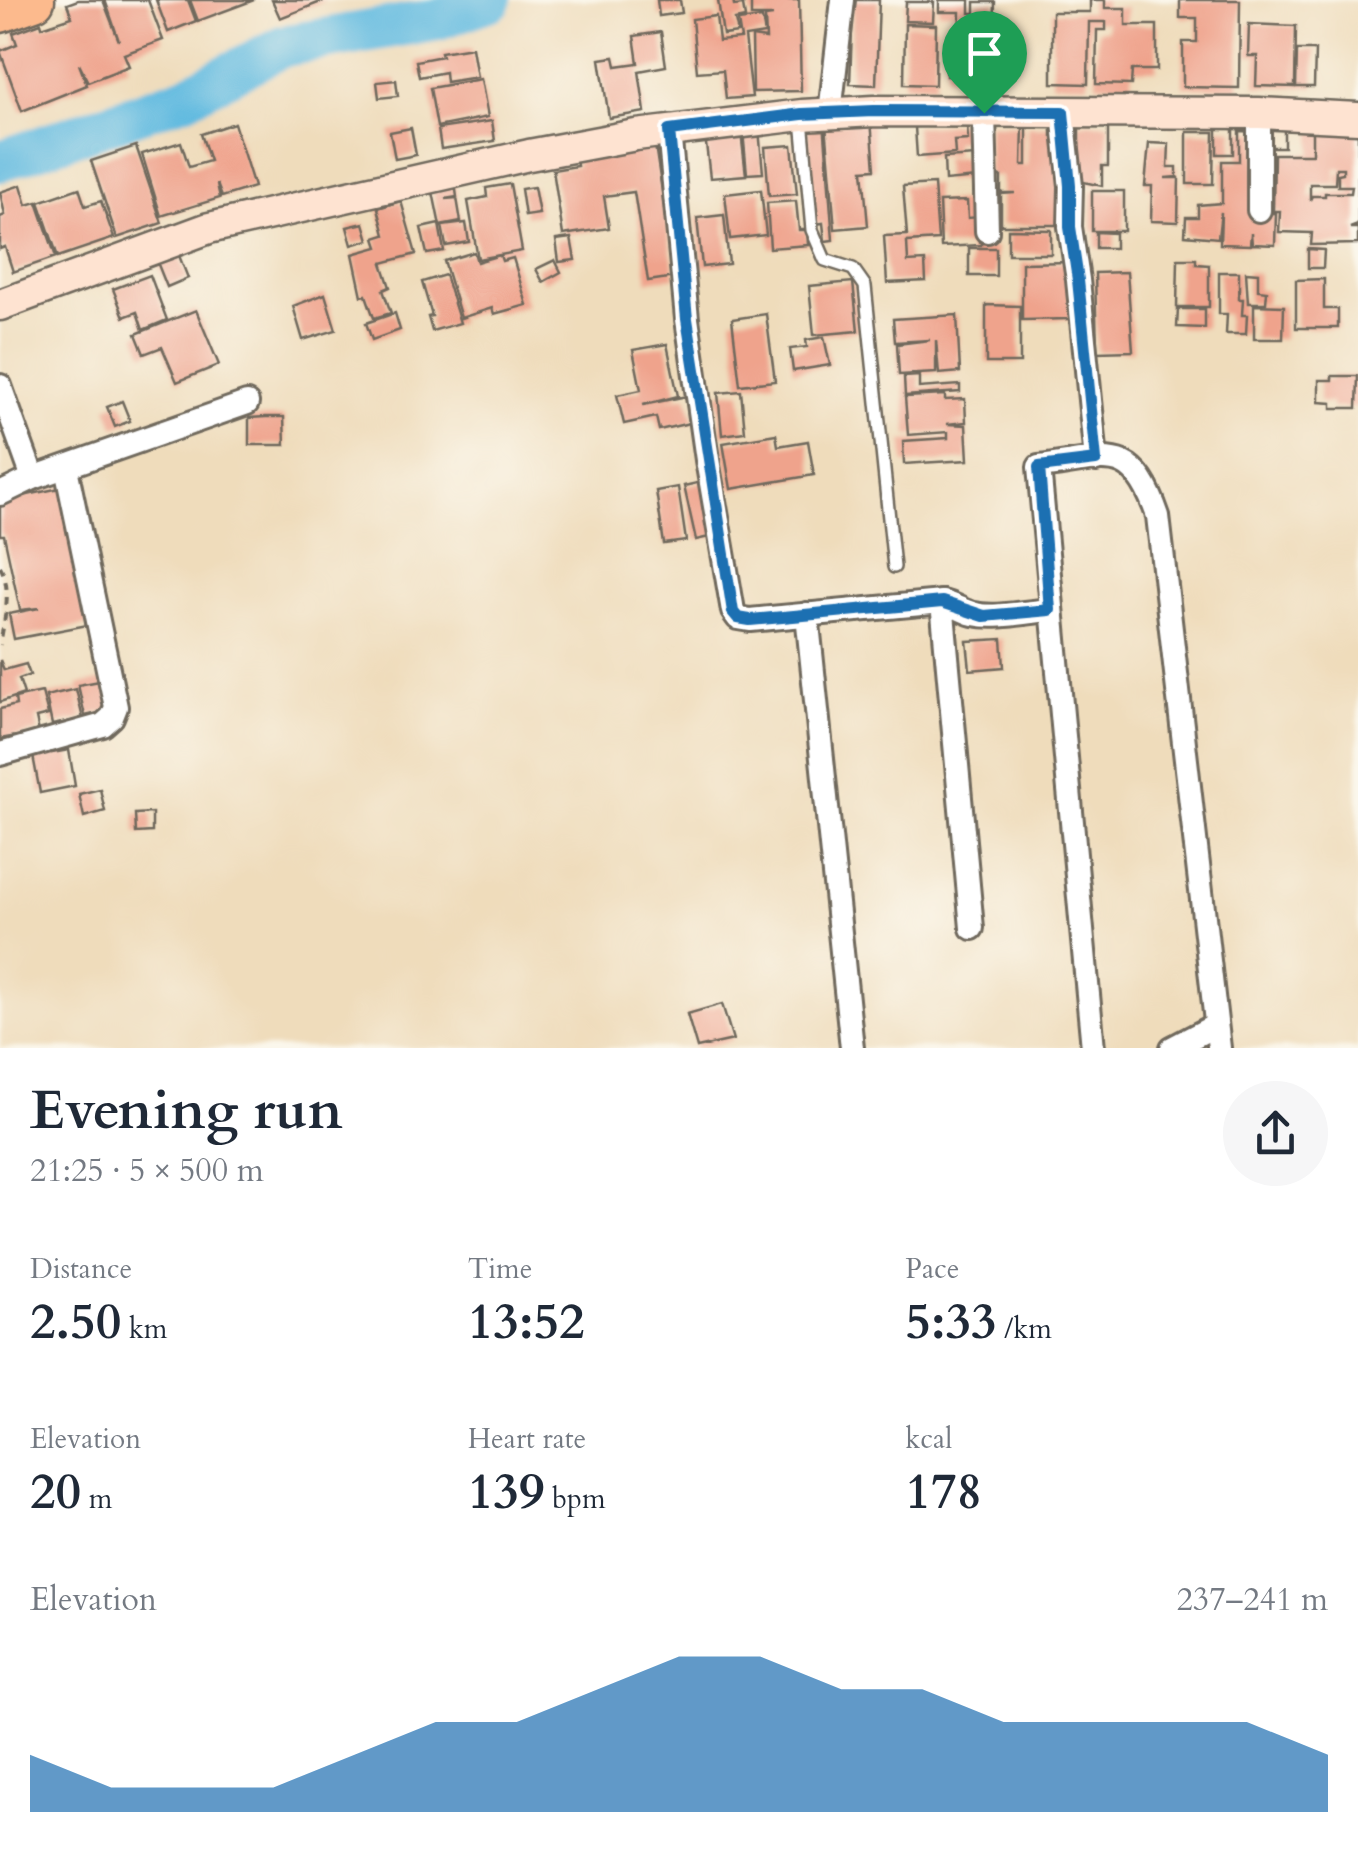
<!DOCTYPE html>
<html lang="en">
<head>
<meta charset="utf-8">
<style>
	:root { --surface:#fff; --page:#f6f6f7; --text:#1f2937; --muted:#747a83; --accent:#1f6fb2 }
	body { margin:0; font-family:Cardo,serif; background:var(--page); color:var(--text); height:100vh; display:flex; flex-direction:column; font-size:38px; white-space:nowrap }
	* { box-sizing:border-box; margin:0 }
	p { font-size:32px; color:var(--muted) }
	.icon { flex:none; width:55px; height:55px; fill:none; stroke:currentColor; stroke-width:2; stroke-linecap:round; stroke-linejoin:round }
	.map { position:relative; height:1048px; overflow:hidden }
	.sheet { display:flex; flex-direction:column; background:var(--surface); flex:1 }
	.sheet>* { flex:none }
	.pin { position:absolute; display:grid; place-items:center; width:85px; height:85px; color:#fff; margin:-102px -42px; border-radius:50% 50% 50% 0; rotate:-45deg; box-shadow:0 0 10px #0007 }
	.pin .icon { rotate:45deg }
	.round { display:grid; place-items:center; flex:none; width:105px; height:105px; border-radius:52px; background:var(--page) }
	.headline { display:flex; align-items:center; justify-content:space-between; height:170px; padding:0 30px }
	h1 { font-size:55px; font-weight:700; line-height:75px }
	.figures { display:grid; grid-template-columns:repeat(3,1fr); gap:15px; height:170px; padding:10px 30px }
	.figures div { display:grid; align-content:center }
	.figures b { font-size:50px; font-weight:700 }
	.figures small { font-size:28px; font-weight:400 }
	.figures p { font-size:28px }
	.chart { height:280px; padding:20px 30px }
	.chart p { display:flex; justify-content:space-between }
	.chart svg { width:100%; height:180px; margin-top:10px; fill:var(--accent); opacity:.7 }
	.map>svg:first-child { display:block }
</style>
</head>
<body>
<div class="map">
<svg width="1358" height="1048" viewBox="0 0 1358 1048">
	<rect width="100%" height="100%" fill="#fbf7ec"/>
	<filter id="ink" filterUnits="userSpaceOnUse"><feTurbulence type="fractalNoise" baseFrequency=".01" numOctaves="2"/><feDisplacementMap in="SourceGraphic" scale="20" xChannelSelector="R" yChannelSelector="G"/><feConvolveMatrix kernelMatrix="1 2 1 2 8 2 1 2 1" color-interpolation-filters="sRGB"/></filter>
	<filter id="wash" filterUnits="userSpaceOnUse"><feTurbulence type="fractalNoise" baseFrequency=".0048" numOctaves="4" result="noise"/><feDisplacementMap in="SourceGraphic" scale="40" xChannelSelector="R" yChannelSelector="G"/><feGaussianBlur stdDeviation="2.25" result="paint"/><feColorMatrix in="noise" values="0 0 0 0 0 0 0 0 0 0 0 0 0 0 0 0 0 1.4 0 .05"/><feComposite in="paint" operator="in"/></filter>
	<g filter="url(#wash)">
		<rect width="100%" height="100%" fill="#efdcbb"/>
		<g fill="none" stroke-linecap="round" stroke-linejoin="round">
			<polyline stroke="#63bbe0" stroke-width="42" points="0,161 187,96 283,46 438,19 491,0"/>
		</g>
		<g id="blocks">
			<g fill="#efa38c" fill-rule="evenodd">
				<polygon points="78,0 103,0 119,41 105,0 148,0 163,40 124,54 129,66 88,82 79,64 87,85 22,111 0,51 17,44 13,33 41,23 42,27 72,17 67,4"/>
				<polygon points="156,0 188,0 196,21 168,32"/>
				<polygon points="190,0 254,0 198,21"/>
				<polygon points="272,0 326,0 280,18"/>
				<polygon points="657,0 680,0 682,13 659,16"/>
				<polygon points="718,0 733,0 734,6 743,5 745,18 735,20 738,33 723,35"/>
				<polygon points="751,0 799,0 801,91 753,92 752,37 766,39 765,17 773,16 751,16"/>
				<polygon points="853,0 879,0 876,85 850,84"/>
				<polygon points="939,0 970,0 970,13 975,13 975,2 995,2 993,77 946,76 947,38 959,39 960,12 939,12"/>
				<polygon points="1090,0 1105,0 1105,8 1126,8 1126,25 1157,25 1157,70 1132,70 1131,85 1096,84 1097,30 1106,30 1106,22 1089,22 1088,84 1052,83 1052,12 1090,12"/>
				<polygon points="1180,0 1240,0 1239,88 1183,87 1183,42 1197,42 1197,18 1180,18"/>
				<polygon points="906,2 934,2 933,22 905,21"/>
				<polygon points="716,16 719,41 741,39 738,21 762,18 765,34 745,37 752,97 726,99 723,70 697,72 692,19"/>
				<polygon points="905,24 936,25 935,85 904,84"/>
				<polygon points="1249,24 1296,26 1295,87 1256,86 1257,56 1248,56"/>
				<polygon points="661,32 666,66 639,71 645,112 609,118 600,59 614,57 616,66 638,63 634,36"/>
				<polygon points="472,47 477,77 446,82 445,72 419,77 416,61 442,56 441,52"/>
				<polygon points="1297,50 1315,50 1314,87 1296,87"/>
				<polygon points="481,79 488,117 437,127 430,88"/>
				<polygon points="396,80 398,96 379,98 377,82"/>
				<polygon points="824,120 833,240 825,241 823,223 815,224 807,121"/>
				<polygon points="871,120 875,169 863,170 868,226 835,229 826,124"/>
				<polygon points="492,121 495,141 441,149 438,129"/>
				<path d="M1312,121L1358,124V225L1350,228H1358V244L1311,245L1312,233L1279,232L1280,211H1273L1274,154H1312ZM1336,168H1343V173L1338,174V186H1352L1351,193H1325V196H1312L1310,200V184H1335Z"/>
				<polygon points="234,123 254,187 222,197 217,184 220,198 161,216 142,154 181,142 189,167 210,161 201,134"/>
				<polygon points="967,123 968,140 954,141 955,154 917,157 915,127"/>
				<polygon points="1079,123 1108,123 1108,166 1102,166 1102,186 1079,181"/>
				<polygon points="988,124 1023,125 1022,165 1027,165 1027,126 1052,126 1052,136 1059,136 1068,225 1001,225 1001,194 1015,193 1001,193 1001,176 988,176"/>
				<rect x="1267" y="127" width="17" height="20"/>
				<polygon points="411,128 416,155 395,159 390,132"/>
				<polygon points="1217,128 1233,129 1233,154 1217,154"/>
				<polygon points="759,129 763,173 747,174 743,131"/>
				<polygon points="1239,131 1257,132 1256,213 1276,213 1275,245 1252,244 1251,233 1250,245 1220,244 1221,212 1218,238 1185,235 1186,217 1198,217 1198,205 1222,203 1222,161 1239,161"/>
				<polygon points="741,132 746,175 710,178 705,135"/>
				<polygon points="1187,132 1214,132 1213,184 1187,184"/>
				<polygon points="1149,143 1169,144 1168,167 1177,167 1177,177 1165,178 1179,178 1178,222 1151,221 1152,186 1145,186"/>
				<polygon points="655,145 675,277 648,281 634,192 604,196 609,228 563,235 553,170 577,166 576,157"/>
				<polygon points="792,145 797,194 769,196 765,147"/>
				<polygon points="136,146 162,223 117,238 91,161"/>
				<polygon points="976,156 977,178 945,181 944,158"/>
				<polygon points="455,183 457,197 445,199 457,198 461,222 440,226 432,187"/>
				<polygon points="510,184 522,251 478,259 468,201 487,197 486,188"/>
				<polygon points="934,184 938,240 907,242 908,262 925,261 926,281 887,283 884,236 907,235 903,186"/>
				<polygon points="21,185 27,205 37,202 56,257 13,272 5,247 0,249 0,217 5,215 0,192"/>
				<polygon points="534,187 539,214 525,216 521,189"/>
				<polygon points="79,188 85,206 101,201 114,238 58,257 39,202"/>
				<polygon points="761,190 766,235 730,239 725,194"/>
				<rect x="1092" y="191" width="32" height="40"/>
				<polygon points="401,201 416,254 382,263 390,287 383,290 391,313 374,318 366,295 362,296 353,254 378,247 375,238 385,235 378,208"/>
				<polygon points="796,201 799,230 807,230 808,245 770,248 767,203"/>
				<polygon points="967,201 968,218 979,217 981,245 941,247 939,202"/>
				<polygon points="724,215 729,264 702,267 697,218"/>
				<polygon points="364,223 369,240 352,245 347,227"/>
				<polygon points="466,223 469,242 446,246 442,226"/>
				<polygon points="439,224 444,251 427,254 421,228"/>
				<polygon points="1008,229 1051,230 1051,254 1008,254"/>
				<polygon points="1096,232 1115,233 1115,248 1096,248"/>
				<polygon points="571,238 575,260 559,262 556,240"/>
				<polygon points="174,243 188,278 167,287 153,252"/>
				<rect x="969" y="248" width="27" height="28"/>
				<polygon points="1308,249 1324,250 1323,268 1308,268"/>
				<polygon points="474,252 477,262 500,255 502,261 513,258 527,305 494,314 492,308 461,318 444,261"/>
				<polygon points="1178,259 1196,259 1196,264 1209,265 1209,307 1177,307"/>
				<polygon points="555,260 561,272 543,282 536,269"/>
				<polygon points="1070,262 1070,319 1022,320 1022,263"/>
				<polygon points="1127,272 1133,351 1097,352 1095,273"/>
				<polygon points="1219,272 1239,272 1239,299 1243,299 1242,315 1247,315 1246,334 1226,334 1227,314 1219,314"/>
				<polygon points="1246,272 1258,273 1258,290 1267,291 1266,303 1248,303"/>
				<polygon points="150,275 167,320 143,330 137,312 124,317 113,289"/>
				<polygon points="445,275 460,323 432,331 428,317 432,316 422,282"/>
				<polygon points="1324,279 1324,309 1338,309 1338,328 1296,328 1296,280"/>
				<polygon points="853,282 858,331 814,335 809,286"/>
				<polygon points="325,294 336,330 303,340 293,306"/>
				<polygon points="986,305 1020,306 1020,363 986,363"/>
				<polygon points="1254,305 1284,306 1283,339 1254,339"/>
				<polygon points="1178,309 1205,309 1205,328 1177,327"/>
				<polygon points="196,310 219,365 177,382 162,347 144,354 136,334"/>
				<polygon points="395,313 400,330 372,340 366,323"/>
				<polygon points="766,314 775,381 740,385 732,319"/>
				<polygon points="957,315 960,372 939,374 936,340 936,373 899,375 897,344 930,340 895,342 893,319"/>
				<polygon points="824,337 830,365 793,371 790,349 807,347 806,340"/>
				<polygon points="667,344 678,396 643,405 687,396 694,422 659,430 656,417 624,424 617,395 641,390 633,350"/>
				<polygon points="919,376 919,388 960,385 960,392 905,396 904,377"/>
				<polygon points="1332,376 1358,376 1357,408 1332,408 1332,403 1319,402 1319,380 1332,380"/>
				<polygon points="741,391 745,432 722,435 718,393"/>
				<polygon points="945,395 945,400 965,399 966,422 947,424 966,425 968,460 904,464 903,441 948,438 948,432 908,435 905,397"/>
				<polygon points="122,401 130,421 115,427 107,407"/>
				<polygon points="266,417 284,417 285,445 249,445 249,418"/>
				<polygon points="776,434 778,446 808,441 814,475 731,489 723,443"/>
				<polygon points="706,481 718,535 696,540 684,486"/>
				<polygon points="69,486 98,623 14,639 9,614 39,608 20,610 4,535 0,535 0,501"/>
				<polygon points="678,487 686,541 664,544 656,491"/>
				<polygon points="1002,639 1004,667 970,670 967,641"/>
				<polygon points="0,660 4,670 26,664 30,675 19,679 24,694 0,702"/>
				<polygon points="105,680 112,710 85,716 78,685"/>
				<polygon points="76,689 83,719 52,725 46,696"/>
				<polygon points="42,692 48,715 36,718 39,732 0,739 0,709 16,705 15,698"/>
				<polygon points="50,742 52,753 69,750 75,786 40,793 31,745"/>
				<polygon points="100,789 105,811 84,817 79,794"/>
				<polygon points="152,813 152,832 136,833 135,814"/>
				<polygon points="722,1004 733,1040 697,1048 687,1014"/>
			</g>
		</g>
	</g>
	<g filter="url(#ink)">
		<use href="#blocks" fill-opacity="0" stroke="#70695d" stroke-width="2.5"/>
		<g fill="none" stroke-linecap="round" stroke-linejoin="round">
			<defs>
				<polyline id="lane" points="802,119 812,230 825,260 853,269 865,286 894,567"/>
				<g id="street">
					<polyline points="830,113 843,0"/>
					<polyline points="984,113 987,231"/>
					<polyline points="1063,113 1071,186 1070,227 1078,280 1096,460"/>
					<path d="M669,131L687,319L707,460L733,611L738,618L750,620L942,602C953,604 962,611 973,614C997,619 1026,612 1050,610"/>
					<polyline points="1259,210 1259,113"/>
					<polyline points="0,386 33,478"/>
					<polyline points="0,494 33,478 247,403"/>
					<polyline points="942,602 972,928"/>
					<polyline points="807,614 852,1048"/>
					<polyline points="0,754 103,725 112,717 116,707 66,468"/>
					<path d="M1093,1048L1039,467C1107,459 1132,440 1158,516L1219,1048"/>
					<polyline points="1172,1048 1216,1025"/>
				</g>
				<polyline id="secondary" points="0,305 209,228 529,155 636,135 802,115 874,111 1259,113 1358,118"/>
				<polyline id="highway" points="0,12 34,0"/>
			</defs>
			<use href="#lane" stroke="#70695d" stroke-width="16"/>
			<use href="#street" stroke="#70695d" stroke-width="28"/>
			<use href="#secondary" stroke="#70695d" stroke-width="35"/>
			<use href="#highway" stroke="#70695d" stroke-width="45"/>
			<path stroke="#70695d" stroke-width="4" stroke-dasharray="8 8" stroke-linecap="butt" d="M0,566C13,590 4,619 0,645"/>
			<use href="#lane" stroke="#fff" stroke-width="11"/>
			<use href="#street" stroke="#fff" stroke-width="22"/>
			<use href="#secondary" stroke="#fee3d1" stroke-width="30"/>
			<use href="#highway" stroke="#fcba8d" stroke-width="40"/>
		</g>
	</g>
	<g fill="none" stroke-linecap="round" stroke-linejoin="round" filter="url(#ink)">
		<defs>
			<polygon id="route" points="874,111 1063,112 1070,186 1070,227 1078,280 1096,460 1039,467 1050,610 984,616 942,602 750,620 738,618 733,612 687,319 669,131 802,114"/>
		</defs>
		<use href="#route" stroke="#fff" stroke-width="20"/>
		<use href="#route" stroke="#1f6fb2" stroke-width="12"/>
	</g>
</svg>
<div class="pin" style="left:984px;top:113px;background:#1e9e55"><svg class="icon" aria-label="arrive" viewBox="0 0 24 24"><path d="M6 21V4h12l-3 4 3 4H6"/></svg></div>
</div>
<section class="sheet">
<div class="headline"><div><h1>Evening run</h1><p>21:25 · 5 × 500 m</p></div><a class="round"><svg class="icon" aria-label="share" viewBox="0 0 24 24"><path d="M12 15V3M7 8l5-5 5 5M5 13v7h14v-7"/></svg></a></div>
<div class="figures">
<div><p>Distance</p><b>2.50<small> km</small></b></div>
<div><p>Time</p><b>13:52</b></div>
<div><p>Pace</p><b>5:33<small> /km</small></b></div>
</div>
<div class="figures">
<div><p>Elevation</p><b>20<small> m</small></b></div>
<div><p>Heart rate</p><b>139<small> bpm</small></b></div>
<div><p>kcal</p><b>178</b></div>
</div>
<div class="chart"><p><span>Elevation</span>237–241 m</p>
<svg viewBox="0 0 160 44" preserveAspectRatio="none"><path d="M0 44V30L10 38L20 38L30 38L40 30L50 22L60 22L70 14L80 6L90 6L100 14L110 14L120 22L130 22L140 22L150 22L160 30V44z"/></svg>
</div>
</section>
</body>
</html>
